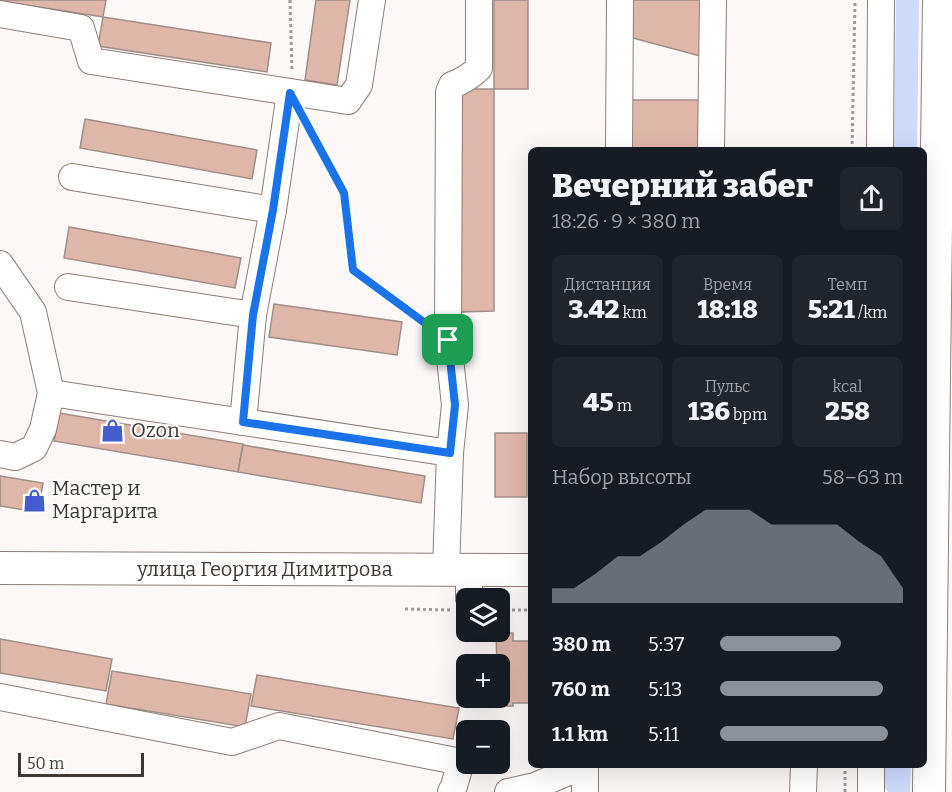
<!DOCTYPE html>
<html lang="ru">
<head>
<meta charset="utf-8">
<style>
	:root { --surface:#171b24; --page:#20242c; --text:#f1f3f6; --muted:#9ea1a6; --accent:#8c9099 }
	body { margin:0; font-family:Bitter,serif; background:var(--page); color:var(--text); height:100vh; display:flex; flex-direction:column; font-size:22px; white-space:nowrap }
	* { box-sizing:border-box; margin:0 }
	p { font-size:20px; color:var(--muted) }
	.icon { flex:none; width:33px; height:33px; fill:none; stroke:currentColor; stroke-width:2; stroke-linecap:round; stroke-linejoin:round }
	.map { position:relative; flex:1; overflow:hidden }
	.side { position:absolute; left:528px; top:147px; width:399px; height:621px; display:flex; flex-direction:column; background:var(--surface); border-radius:9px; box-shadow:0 6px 24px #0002 }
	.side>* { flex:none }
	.tools { position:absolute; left:456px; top:588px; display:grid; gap:12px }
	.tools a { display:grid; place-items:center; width:54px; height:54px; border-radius:9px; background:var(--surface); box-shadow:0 6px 24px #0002; font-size:30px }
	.scale { position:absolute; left:18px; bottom:15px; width:126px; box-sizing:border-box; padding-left:6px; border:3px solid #3e3734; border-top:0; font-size:16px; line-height:21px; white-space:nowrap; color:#3e3734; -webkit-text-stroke:4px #fff; paint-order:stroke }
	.pin { position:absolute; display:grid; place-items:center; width:51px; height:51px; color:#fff; margin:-26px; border-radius:12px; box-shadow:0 3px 9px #0006 }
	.round { display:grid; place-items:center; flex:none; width:63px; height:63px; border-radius:9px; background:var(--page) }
	.headline { display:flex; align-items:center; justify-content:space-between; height:102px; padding:0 24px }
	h1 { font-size:33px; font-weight:800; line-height:45px }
	.metrics { display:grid; grid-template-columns:repeat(3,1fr); gap:9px; height:102px; padding:6px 24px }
	.metrics div { display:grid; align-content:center; border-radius:9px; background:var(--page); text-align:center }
	.metrics b { font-size:26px; font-weight:800 }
	.metrics small { font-size:16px; font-weight:400 }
	.metrics p { font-size:16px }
	.chart { height:168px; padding:12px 24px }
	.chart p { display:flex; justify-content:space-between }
	.chart svg { width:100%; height:108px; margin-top:6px; fill:var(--accent); opacity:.7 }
	ul { padding:0 24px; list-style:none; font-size:20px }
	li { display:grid; grid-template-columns:96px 72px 1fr; align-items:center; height:45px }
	li i { height:15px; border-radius:8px; background:var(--accent) }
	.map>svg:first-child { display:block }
</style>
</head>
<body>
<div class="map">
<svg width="952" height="792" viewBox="0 0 952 792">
	<rect width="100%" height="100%" fill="#fcf8f7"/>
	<g fill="#cedafc">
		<polygon points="896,0 919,0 917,150 894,150"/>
		<polygon points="882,765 911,765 910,792 888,792 885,788 881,788"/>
	</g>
	<g fill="#dfb6aa" stroke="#a08e88" stroke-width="1.5">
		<polygon points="0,0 106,0 103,17 0,1"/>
		<polygon points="316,0 350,0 337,85 305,80"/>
		<rect x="494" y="0" width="34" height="89"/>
		<polygon points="630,0 706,0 704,57 629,37"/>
		<polygon points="103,17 271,43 267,72 98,46"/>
		<polygon points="460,89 494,89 494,311 460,312"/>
		<polygon points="628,100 700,100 701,150 628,149"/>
		<polygon points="85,119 257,150 252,179 80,148"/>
		<polygon points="69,227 241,258 235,288 64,258"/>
		<polygon points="274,304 402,322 397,355 269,337"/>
		<polygon points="59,413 243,444 238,472 54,441"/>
		<rect x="495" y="433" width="32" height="64"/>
		<polygon points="243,445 425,476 421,503 238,472"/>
		<polygon points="0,476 43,483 38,512 0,506"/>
		<polygon points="496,633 513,633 513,641 531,641 531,703 513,703 513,706 498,706 498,698 500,698 500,664 497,664"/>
		<polygon points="0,639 112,659 106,691 0,673"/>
		<polygon points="112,671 251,694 245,727 106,704"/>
		<polygon points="257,675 459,708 453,739 251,706"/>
	</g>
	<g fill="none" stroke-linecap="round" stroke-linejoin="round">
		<defs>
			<g id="minor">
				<polyline points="0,14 81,28 91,61 348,101 359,85 372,0"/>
				<polyline points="619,150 620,0"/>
				<polyline points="711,150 713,0"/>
				<polyline points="880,150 881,0"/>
				<polyline points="72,177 273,210"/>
				<polyline points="0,264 33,312 51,393 43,429 34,448 15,457 0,454"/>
				<polyline points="68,287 253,315"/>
				<polyline points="51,393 450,453"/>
				<polyline points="243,422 253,315 273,210 290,93"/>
				<path d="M446,570L450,453L455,405L448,340L449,92L452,85C463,81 471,76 479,68V0"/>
				<polyline points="469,570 469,598"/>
				<polyline points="0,697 232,742 279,726 461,762 454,786 451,792"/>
				<polyline points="871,765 871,792"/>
				<polyline points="508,792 535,786 585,765 585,792"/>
				<polyline points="803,792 804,765"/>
			</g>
			<g id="major">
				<polyline points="0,568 531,570"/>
				<path d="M929,792C930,528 937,264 939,0"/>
			</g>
		</defs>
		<use href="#minor" stroke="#8f7d78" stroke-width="28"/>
		<use href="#major" stroke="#8f7d78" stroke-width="34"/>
		<g stroke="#9f9a98" stroke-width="3" stroke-dasharray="3 3" stroke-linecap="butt">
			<polyline points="290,0 292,71"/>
			<polyline points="307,124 344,193 353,270 428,325"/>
			<polyline points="852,150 855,0"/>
			<polyline points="405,609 453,610"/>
			<polyline points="500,610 531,610"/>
			<polyline points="845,792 845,765"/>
		</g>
		<use href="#minor" stroke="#fff" stroke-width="26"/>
		<use href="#major" stroke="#fff" stroke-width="32"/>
	</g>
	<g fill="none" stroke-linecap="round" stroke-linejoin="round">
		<defs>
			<polygon id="route" points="290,93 344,193 353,270 448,340 455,405 450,453 243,422 253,315 273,210"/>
		</defs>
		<use href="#route" stroke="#fff" stroke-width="12"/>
		<use href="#route" stroke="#1a73e8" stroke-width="8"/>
	</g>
	<defs>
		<symbol id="shop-bare" viewBox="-9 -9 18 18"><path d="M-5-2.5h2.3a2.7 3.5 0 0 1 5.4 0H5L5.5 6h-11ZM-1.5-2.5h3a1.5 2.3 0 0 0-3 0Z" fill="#445cd0" stroke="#fff" stroke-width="2.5" paint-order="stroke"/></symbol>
	</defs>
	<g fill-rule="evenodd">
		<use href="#shop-bare" x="96" y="414" width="33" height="33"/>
		<use href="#shop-bare" x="18" y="484" width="33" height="33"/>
	</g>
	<g text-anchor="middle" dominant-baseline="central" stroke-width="4.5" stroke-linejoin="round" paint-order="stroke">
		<g font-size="20" fill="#3e3734" stroke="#fff" text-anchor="start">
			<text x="131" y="430">Ozon</text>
			<text x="52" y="488">Мастер и<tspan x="52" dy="23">Маргарита</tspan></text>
		</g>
		<g font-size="20" fill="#3e3734" stroke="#fff">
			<text x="265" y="569">улица Георгия Димитрова</text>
		</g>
	</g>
</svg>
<div class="tools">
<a><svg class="icon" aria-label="layers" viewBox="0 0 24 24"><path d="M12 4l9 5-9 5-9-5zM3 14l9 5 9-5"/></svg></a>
<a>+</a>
<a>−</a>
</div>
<div class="scale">50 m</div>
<div class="pin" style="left:448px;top:340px;background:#1e9e55"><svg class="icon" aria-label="arrive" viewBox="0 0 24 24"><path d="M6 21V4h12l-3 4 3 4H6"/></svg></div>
<section class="side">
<div class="headline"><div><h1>Вечерний забег</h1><p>18:26 · 9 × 380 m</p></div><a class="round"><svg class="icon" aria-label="share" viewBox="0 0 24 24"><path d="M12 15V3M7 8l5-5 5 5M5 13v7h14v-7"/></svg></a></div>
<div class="metrics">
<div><p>Дистанция</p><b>3.42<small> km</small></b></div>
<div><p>Время</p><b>18:18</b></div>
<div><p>Темп</p><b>5:21<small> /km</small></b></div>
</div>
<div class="metrics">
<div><b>45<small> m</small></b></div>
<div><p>Пульс</p><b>136<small> bpm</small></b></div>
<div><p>kcal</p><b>258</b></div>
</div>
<div class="chart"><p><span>Набор высоты</span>58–63 m</p>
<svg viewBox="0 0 160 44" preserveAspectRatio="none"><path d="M0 44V38L10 38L20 32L30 25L40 25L50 19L60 12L70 6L80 6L90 6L100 12L110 12L120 12L130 12L140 19L150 25L160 38V44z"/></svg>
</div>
<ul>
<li><b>380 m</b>5:37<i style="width:66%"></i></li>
<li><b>760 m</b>5:13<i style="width:89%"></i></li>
<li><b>1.1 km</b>5:11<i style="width:92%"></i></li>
</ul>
</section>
</div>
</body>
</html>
